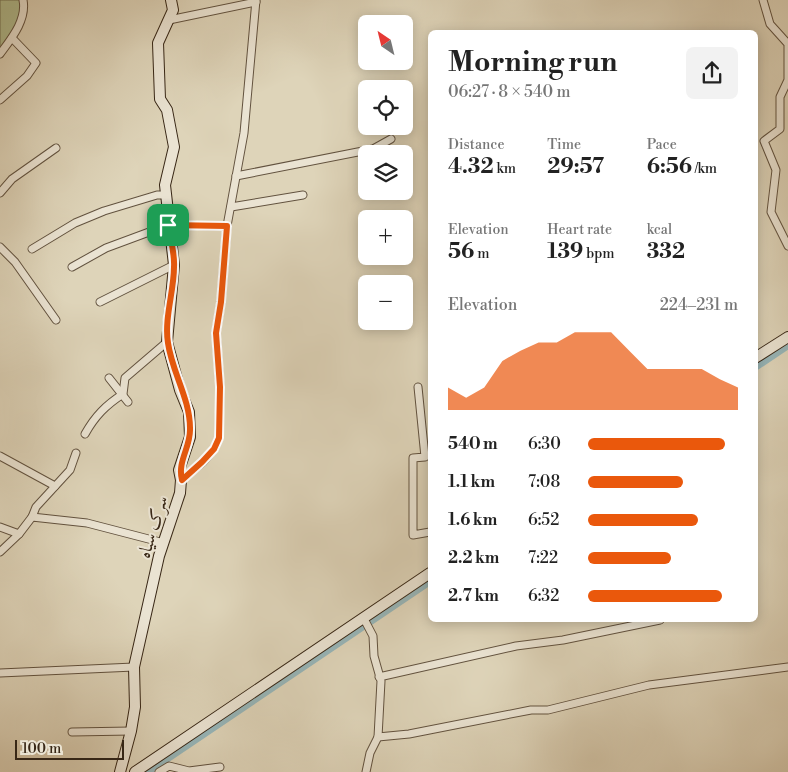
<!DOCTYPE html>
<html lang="en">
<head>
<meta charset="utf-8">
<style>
	:root { --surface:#fff; --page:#f2f2f2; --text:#222; --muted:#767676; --accent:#ea580c }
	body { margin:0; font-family:"Libre Bodoni",Amiri,serif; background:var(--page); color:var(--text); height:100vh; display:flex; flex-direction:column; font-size:19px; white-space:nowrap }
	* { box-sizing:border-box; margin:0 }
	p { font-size:16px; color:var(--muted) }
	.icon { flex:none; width:28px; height:28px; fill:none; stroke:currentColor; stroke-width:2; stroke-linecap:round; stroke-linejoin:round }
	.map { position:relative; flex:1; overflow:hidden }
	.drawer { position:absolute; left:428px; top:30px; width:330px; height:592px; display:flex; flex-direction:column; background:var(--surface); border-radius:8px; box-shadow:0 2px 12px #0003 }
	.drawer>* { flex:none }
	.needle { width:32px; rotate:325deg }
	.fabs { position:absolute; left:358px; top:15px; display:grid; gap:10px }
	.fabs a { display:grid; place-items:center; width:55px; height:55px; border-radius:8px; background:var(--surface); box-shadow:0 2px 12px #0003; font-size:25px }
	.scale { position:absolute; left:15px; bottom:12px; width:109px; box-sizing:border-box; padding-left:5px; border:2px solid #382716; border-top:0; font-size:14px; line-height:18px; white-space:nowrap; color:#382716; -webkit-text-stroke:4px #eae3d2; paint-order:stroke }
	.pin { position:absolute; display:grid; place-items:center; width:42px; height:42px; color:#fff; margin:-21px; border-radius:10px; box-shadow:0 2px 8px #0006 }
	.round { display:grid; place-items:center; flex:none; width:52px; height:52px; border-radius:8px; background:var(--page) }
	.summary { display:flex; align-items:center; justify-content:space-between; height:85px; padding:0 20px }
	h1 { font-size:28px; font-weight:800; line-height:38px }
	.metrics { display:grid; grid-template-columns:repeat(3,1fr); gap:8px; height:85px; padding:5px 20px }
	.metrics div { display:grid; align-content:center }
	.metrics b { font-size:21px; font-weight:800 }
	.metrics small { font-size:14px; font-weight:400 }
	.metrics p { font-size:14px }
	.chart { height:140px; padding:10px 20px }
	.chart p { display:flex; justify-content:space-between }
	.chart svg { width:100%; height:90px; margin-top:5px; fill:var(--accent); opacity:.7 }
	ul { padding:0 20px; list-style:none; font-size:16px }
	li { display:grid; grid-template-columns:80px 60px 1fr; align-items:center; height:38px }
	li i { height:12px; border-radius:6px; background:var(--accent) }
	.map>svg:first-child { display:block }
</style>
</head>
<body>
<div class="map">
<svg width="788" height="772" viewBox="0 0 788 772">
	<rect width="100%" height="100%" fill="#ded4b9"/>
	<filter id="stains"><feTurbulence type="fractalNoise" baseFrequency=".004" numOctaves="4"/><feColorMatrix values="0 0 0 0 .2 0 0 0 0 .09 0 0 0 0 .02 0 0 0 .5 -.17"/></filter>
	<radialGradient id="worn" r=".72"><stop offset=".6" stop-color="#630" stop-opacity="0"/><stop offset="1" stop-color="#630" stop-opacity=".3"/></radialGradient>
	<polygon fill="#b1bd90" stroke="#747253" points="0,0 23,0 19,25 0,54"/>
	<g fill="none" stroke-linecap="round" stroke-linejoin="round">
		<g stroke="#97b6b9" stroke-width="8">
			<polyline points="755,367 788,345"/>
			<polyline points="147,772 430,581"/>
		</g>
		<defs>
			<g id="street">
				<polyline points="763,0 770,24 788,44 788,80 780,97 780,129 764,141 776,170 771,212 788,246"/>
				<polyline points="169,20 256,2"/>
				<path d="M0,54C11,39 27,20 23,0"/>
				<polyline points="0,100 27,76 36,63 12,38"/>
				<polyline points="236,176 373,149 391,139"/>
				<polyline points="0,193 12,179 56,148"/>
				<polyline points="231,207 303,195"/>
				<polyline points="0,247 15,262 56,320"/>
				<polyline points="32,249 75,223 104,211 157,195 165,195"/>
				<polyline points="72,267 106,248 168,225 227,226"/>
				<polyline points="100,302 174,265"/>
				<polyline points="109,378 128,402"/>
				<polyline points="418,387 425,457 413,458 413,535 430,532"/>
				<path d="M85,434C95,416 106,405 123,394L125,378L167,342"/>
				<polyline points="0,456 55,486"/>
				<polyline points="181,480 203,462 214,449 219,438 220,387 216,333 221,302 227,226 244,133 256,0"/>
				<polyline points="32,517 36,507 70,470 76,453"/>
				<polyline points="0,527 19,534"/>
				<polyline points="0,552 19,534 32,517 87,523 164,543"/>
				<polyline points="363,617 373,636 374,656 381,681 378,737 370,753 366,772"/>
				<polyline points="0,673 134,667"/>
				<polyline points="379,677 516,646 563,640 660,620"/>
				<polyline points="72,732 131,731"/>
				<polyline points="378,737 409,734 531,710 548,710 649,685 788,667"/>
				<polyline points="159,772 169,766 189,771 220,767"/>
			</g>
			<g id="secondary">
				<polyline points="755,358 788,337"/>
				<polyline points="120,772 131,731 135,707 134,667 159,556 180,493 181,480 179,470 190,437 189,412 180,390 167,342 174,265 165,185 174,147 167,110 160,99 158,43 173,10 171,0"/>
				<polyline points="135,772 430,573"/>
			</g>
		</defs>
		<use href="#street" stroke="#62523f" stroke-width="9"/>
		<use href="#secondary" stroke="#382716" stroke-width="12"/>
		<use href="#street" stroke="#eae3d2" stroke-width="7"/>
		<use href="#secondary" stroke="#eae3d2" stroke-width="10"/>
	</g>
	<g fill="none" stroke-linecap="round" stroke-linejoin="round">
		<defs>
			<path id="route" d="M168,225L227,226L221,302L216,333L220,387L219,438L214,449L202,462L182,480C177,461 191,447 190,428C190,399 172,372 168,343C164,319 174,291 174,267C175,253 170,238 168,225Z"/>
		</defs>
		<use href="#route" stroke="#fff" stroke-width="10"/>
		<use href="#route" stroke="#ea580c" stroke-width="6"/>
	</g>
	<g text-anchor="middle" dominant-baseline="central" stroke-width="4" stroke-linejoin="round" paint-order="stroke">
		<g font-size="18" fill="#382716" stroke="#eae3d2">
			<text transform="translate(153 527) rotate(-73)">سرک سیاه</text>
		</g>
	</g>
	<rect width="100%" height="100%" filter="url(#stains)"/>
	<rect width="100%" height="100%" fill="url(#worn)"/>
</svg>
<div class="fabs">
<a><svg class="needle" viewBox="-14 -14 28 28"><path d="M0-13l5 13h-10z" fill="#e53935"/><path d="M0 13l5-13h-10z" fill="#767676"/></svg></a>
<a><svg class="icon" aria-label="locate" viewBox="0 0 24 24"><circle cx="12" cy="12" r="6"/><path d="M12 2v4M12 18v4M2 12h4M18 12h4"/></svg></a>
<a><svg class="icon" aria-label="layers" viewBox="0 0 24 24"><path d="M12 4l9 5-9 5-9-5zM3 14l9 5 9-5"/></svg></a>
<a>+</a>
<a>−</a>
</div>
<div class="scale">100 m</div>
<div class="pin" style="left:168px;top:225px;background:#1e9e55"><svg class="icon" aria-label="arrive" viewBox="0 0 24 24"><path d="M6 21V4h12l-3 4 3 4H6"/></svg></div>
<section class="drawer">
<div class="summary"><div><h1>Morning run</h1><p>06:27 · 8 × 540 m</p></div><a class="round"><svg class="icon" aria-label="share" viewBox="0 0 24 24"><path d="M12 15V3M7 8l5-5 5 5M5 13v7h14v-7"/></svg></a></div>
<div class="metrics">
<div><p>Distance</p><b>4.32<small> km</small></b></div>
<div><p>Time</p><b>29:57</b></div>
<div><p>Pace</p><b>6:56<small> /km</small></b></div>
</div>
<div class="metrics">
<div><p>Elevation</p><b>56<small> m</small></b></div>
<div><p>Heart rate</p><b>139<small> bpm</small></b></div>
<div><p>kcal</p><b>332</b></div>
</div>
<div class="chart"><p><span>Elevation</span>224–231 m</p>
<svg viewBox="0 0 160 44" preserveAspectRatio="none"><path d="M0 44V33L10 38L20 33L30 20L40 15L50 11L60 11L70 6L80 6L90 6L100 15L110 24L120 24L130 24L140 24L150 29L160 33V44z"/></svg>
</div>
<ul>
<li><b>540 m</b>6:30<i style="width:91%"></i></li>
<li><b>1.1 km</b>7:08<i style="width:63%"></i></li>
<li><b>1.6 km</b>6:52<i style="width:73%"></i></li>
<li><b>2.2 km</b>7:22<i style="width:55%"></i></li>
<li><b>2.7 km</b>6:32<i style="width:89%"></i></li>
</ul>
</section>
</div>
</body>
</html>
